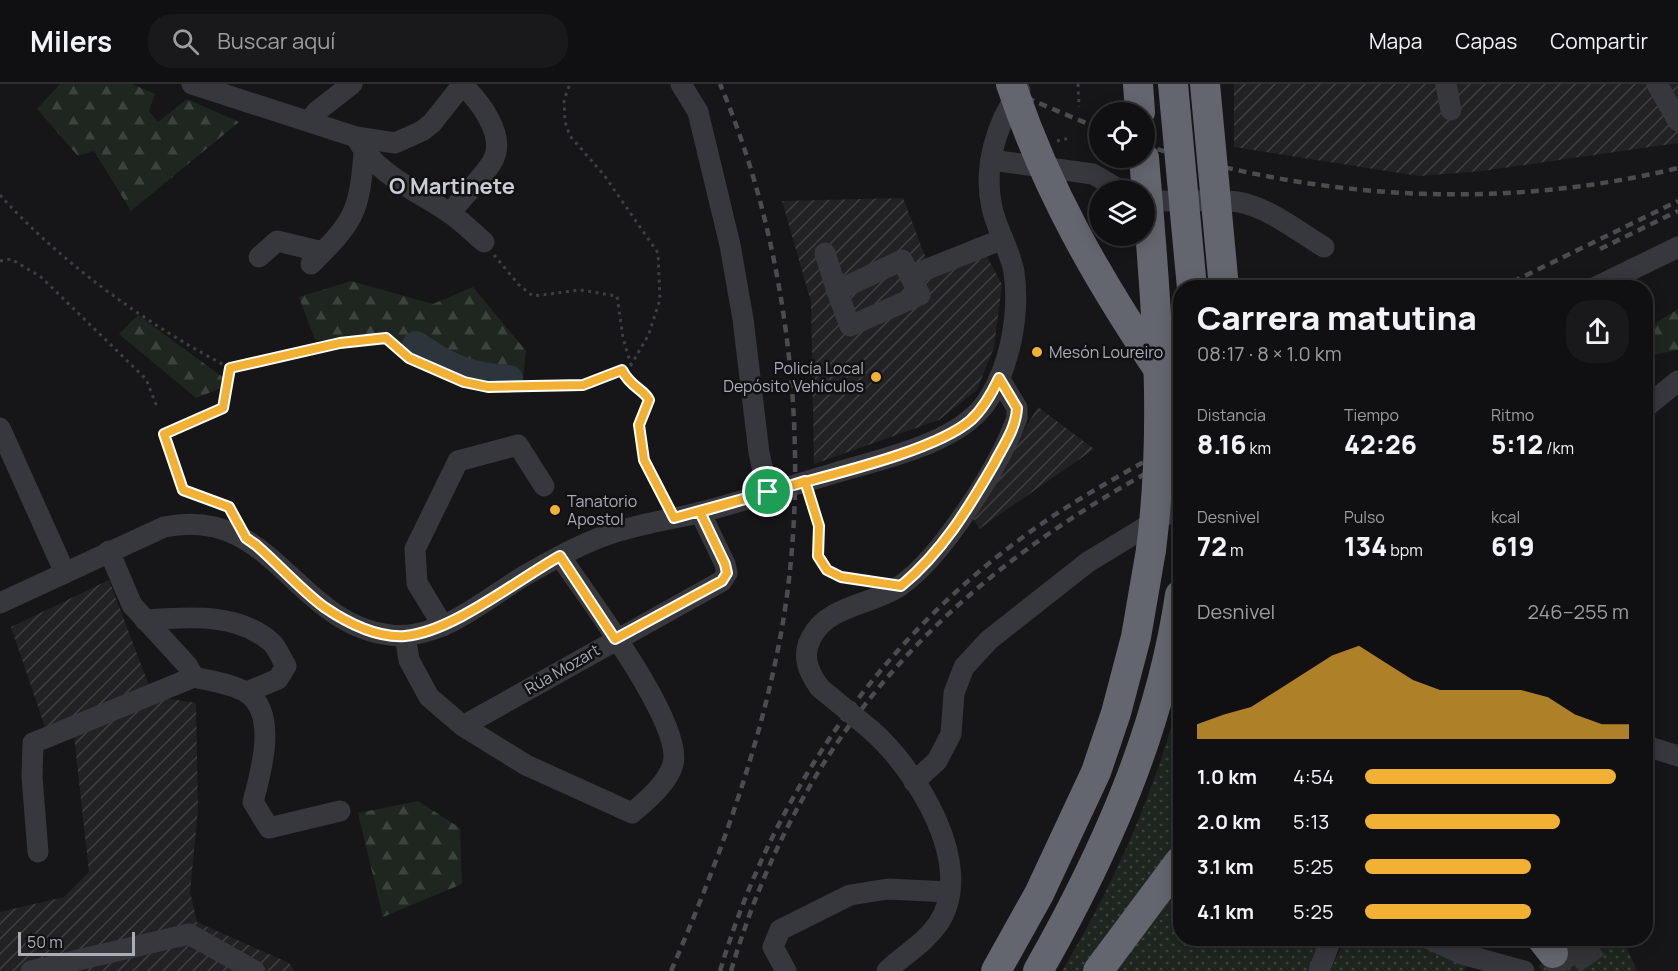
<!DOCTYPE html>
<html lang="es">
<head>
<meta charset="utf-8">
<style>
	:root { --surface:#101012; --page:#19191b; --text:#f1f3f6; --muted:#9c9d9f; --line:#303032; --accent:#f2b134 }
	body { margin:0; font-family:Manrope,sans-serif; background:var(--page); color:var(--text); height:100vh; display:flex; flex-direction:column; font-size:22px; white-space:nowrap }
	* { box-sizing:border-box; margin:0 }
	p { font-size:20px; color:var(--muted) }
	.icon { flex:none; width:33px; height:33px; fill:none; stroke:currentColor; stroke-width:2; stroke-linecap:round; stroke-linejoin:round }
	.map { position:relative; flex:1; overflow:hidden }
	.sheet { position:absolute; left:1173px; top:196px; width:480px; height:666px; display:flex; flex-direction:column; background:var(--surface); border-radius:24px; box-shadow:0 3px 15px #0003,0 0 0 2px var(--line) }
	.sheet>* { flex:none }
	.controls { position:absolute; left:1089px; top:18px; display:grid; gap:12px }
	.controls a { display:grid; place-items:center; width:66px; height:66px; border-radius:50%; background:var(--surface); box-shadow:0 3px 15px #0003,0 0 0 2px var(--line); font-size:30px }
	.scale { position:absolute; left:18px; bottom:15px; width:117px; box-sizing:border-box; padding-left:6px; border:3px solid #a8adb8; border-top:0; font-size:16px; line-height:21px; white-space:nowrap; color:#a8adb8; -webkit-text-stroke:4px #111113; paint-order:stroke }
	.pin { position:absolute; display:grid; place-items:center; width:51px; height:51px; color:#fff; margin:-26px; border:3px solid #fff; border-radius:50%; box-shadow:0 2px 6px #0007 }
	.round { display:grid; place-items:center; flex:none; width:63px; height:63px; border-radius:24px; background:var(--page) }
	.headline { display:flex; align-items:center; justify-content:space-between; height:102px; padding:0 24px }
	h1 { font-size:33px; font-weight:800; line-height:45px }
	.figures { display:grid; grid-template-columns:repeat(3,1fr); gap:9px; height:102px; padding:6px 24px }
	.figures div { display:grid; align-content:center }
	.figures b { font-size:26px; font-weight:800 }
	.figures small { font-size:16px; font-weight:400 }
	.figures p { font-size:16px }
	.chart { height:168px; padding:12px 24px }
	.chart p { display:flex; justify-content:space-between }
	.chart svg { width:100%; height:108px; margin-top:6px; fill:var(--accent); opacity:.7 }
	ul { padding:0 24px; list-style:none; font-size:20px }
	li { display:grid; grid-template-columns:96px 72px 1fr; align-items:center; height:45px }
	li i { height:15px; border-radius:8px; background:var(--accent) }
	header { display:flex; align-items:center; gap:36px; box-sizing:border-box; height:84px; padding:0 30px; background:var(--surface); border-bottom:2px solid var(--line) }
	header strong { font-size:28px }
	nav { display:flex; gap:33px; margin-inline-start:auto; font-size:21px }
	.search { width:420px; height:54px; background:var(--page); display:flex; align-items:center; gap:15px; box-sizing:border-box; padding:0 21px; border-radius:24px; color:var(--muted); font-size:22px }
	.map>svg:first-child { display:block }
</style>
</head>
<body>
<header>
<strong>Milers</strong>
<div class="search"><svg class="icon" aria-label="search" viewBox="0 0 24 24"><circle cx="10" cy="10" r="6"/><path d="M15 15l6 6"/></svg>Buscar aquí</div>
<nav><a>Mapa</a><a>Capas</a><a>Compartir</a></nav>
</header>
<div class="map">
<svg width="1678" height="887" viewBox="0 0 1678 887">
	<defs>
		<pattern id="industrial-furrows" width="10" height="10" patternUnits="userSpaceOnUse" patternTransform="scale(1.5)"><rect width="10" height="10" fill="#222225"/><path d="M-1 1l2-2M0 10L10 0M9 11l2-2" fill="none" stroke="#3f3f43"/></pattern>
		<pattern id="grass-dots" width="8" height="8" patternUnits="userSpaceOnUse" patternTransform="scale(1.5)"><rect width="8" height="8" fill="#1e261f"/><path d="M2 2h.1M6 6h.1" fill="none" stroke="#3c433d" stroke-width="1.8" stroke-linecap="round"/></pattern>
		<pattern id="forest-firs" width="22" height="20" patternUnits="userSpaceOnUse" patternTransform="scale(1.5)"><rect width="22" height="20" fill="#1e261f"/><path d="M5 1l3.5 6h-7zM16 11l3.5 6h-7z" fill="#3c433d"/></pattern>
	</defs>
	<rect width="100%" height="100%" fill="#161618"/>
	<g fill="url(#industrial-furrows)">
		<polygon points="1234,0 1678,0 1678,59 1482,87 1419,92 1234,63"/>
		<polygon points="903,114 928,180 977,153 1002,201 994,263 977,306 939,336 814,380 811,218 782,117"/>
		<polygon points="1038,323 1094,365 979,445 972,432"/>
		<polygon points="109,496 153,612 196,619 198,726 190,808 197,838 289,879 295,887 0,887 0,828 64,813 89,788 74,652 48,652 11,543"/>
	</g>
	<g fill="url(#grass-dots)">
		<path d="M1180,611V761L1090,887H1062C1114,801 1155,708 1180,611Z"/>
		<polygon points="1180,797 1180,855 1322,855 1314,878 1307,887 1114,887"/>
		<polygon points="1345,855 1416,855 1469,881 1463,887 1330,887"/>
		<polygon points="1582,855 1623,855 1637,887 1542,887 1538,882"/>
	</g>
	<g fill="url(#forest-firs)">
		<polygon points="60,0 132,0 155,10 149,27 158,38 187,15 239,38 131,127 94,67 78,72 37,25"/>
		<polygon points="351,197 433,220 473,203 526,267 522,303 448,279 419,260 315,256 299,213"/>
		<polygon points="1678,225 1678,266 1652,271 1646,263 1646,245"/>
		<polygon points="138,231 232,300 196,314 119,250"/>
		<polygon points="418,717 460,744 462,800 383,833 358,729"/>
	</g>
	<g fill="none" stroke-linecap="round" stroke-linejoin="round">
		<path stroke="#2c353c" stroke-width="28" d="M416,261C449,284 468,292 509,295"/>
		<g stroke="#333438" stroke-width="30" stroke-dasharray="30 15" stroke-linecap="butt">
			<polyline points="1575,855 1597,887"/>
			<polyline points="1553,869 1566,887"/>
		</g>
		<g stroke="#3d3f44" stroke-width="3" stroke-dasharray="3 4.5" stroke-linecap="butt">
			<polyline points="1078,0 1079,23"/>
			<polyline points="1057,57 1070,54"/>
			<path d="M0,111C62,180 149,242 230,284L223,324L164,350L183,407L229,423L234,431"/>
			<polyline points="494,171 519,201 533,212 580,206 617,212 623,254 631,281"/>
			<polyline points="0,177 11,175 41,193 146,295 157,323"/>
			<polyline points="230,284 370,255 386,254 409,274 464,298 488,303 583,301 631,281 649,250 660,215 658,169 604,91 570,52 565,38 564,16 570,0"/>
			<path d="M622,286C628,298 633,305 646,310L649,316L639,350L644,376L667,419"/>
			<polyline points="811,413 819,442 817,465 822,479 835,491 868,497"/>
		</g>
		<g stroke="#37383d" stroke-width="21">
			<polyline points="192,0 356,53 395,59 422,47 432,39 463,0"/>
			<polyline points="681,0 698,28 730,161 743,235 759,369 768,409"/>
			<polyline points="1446,0 1451,26"/>
			<polyline points="1657,0 1678,37"/>
			<polyline points="310,37 316,28 352,0"/>
			<path d="M356,53C373,88 417,107 448,128C461,136 472,148 484,158"/>
			<polyline points="991,76 1093,90 1120,106"/>
			<path d="M1144,115C1178,121 1208,113 1238,118C1268,123 1299,148 1324,163"/>
			<path d="M450,129C460,116 489,87 494,74C505,50 479,16 462,1"/>
			<polyline points="825,169 837,207"/>
			<polyline points="259,173 277,157 323,168"/>
			<path d="M311,180C354,137 359,130 364,69"/>
			<polyline points="910,192 920,211 850,242 837,207 902,176 910,192 1003,155"/>
			<polyline points="1594,204 1678,163"/>
			<polyline points="1646,323 1678,297"/>
			<polyline points="0,344 65,489"/>
			<path d="M0,519L164,443C272,420 295,540 390,551C440,557 484,516 524,492C554,475 585,457 619,447C645,439 672,435 698,429C744,417 790,402 835,389C881,375 956,360 985,320C1010,285 1020,230 1014,188C1010,166 997,146 992,124C983,84 996,39 1020,6"/>
			<path d="M145,536C186,533 237,528 271,558C277,563 281,574 286,582L278,595L247,608"/>
			<polyline points="443,542 417,499 415,465 458,377 518,361 544,402"/>
			<path d="M405,552L409,576L429,613L463,642L526,681L632,729C646,717 668,699 673,680C684,639 585,510 560,472"/>
			<path d="M194,593C210,597 234,600 247,609C278,629 261,688 253,718L269,744L340,727"/>
			<path d="M820,604C809,589 801,573 811,554C827,521 873,521 900,502C942,473 999,383 1017,334V324L999,294"/>
			<polyline points="463,642 722,497 727,489 725,480 700,428"/>
			<path d="M870,645C915,684 978,781 938,840C923,861 904,870 887,887"/>
			<polyline points="1646,662 1678,672"/>
			<polyline points="914,698 937,677 951,650 954,609 964,583 989,556 1088,478 1180,422"/>
			<polyline points="38,768 32,693 33,659 194,593 187,581 132,521 109,467"/>
			<polyline points="1429,855 1462,870 1524,887"/>
			<polyline points="31,887 189,850 255,887"/>
			<polyline points="786,887 773,863 780,846 850,811 888,805 949,808"/>
			<polyline points="1319,887 1331,855"/>
		</g>
		<g stroke="#63666e" stroke-width="30">
			<polyline points="1138,0 1140,28"/>
			<polyline points="1542,855 1553,869"/>
			<polyline points="996,887 1039,810 1096,688 1116,629 1136,553 1151,466"/>
			<path d="M1038,887C1105,769 1160,646 1180,511"/>
			<polyline points="1098,887 1180,777"/>
		</g>
		<g stroke="#4a4c52" stroke-width="4.5" stroke-dasharray="8 6" stroke-linecap="butt">
			<polyline points="1002,0 1034,17 1100,45"/>
			<path d="M1144,61C1317,116 1501,127 1678,84"/>
			<polyline points="1600,165 1678,127"/>
			<polyline points="1500,204 1678,117"/>
			<path d="M671,887C717,781 757,673 779,560C814,381 791,167 720,0"/>
			<path d="M720,887C775,703 888,544 1047,436C1090,407 1136,383 1180,357"/>
			<path d="M731,887C804,640 956,488 1180,371"/>
		</g>
		<polyline stroke="#37383d" stroke-width="21" points="820,604 870,645"/>
		<g stroke="#63666e" stroke-width="30">
			<path d="M1011,0C1047,107 1098,196 1161,289"/>
			<polyline points="1173,0 1192,204"/>
			<polyline points="1205,0 1224,204"/>
			<path d="M1144,74C1155,205 1168,334 1151,466"/>
		</g>
	</g>
	<g fill="none" stroke-linecap="round" stroke-linejoin="round">
		<defs>
			<path id="route" d="M768,408L674,434L644,376L639,341L649,316C644,305 631,304 622,286L583,301L488,303L464,298L409,274L386,254L340,259L230,284L223,324L164,350L183,406L229,423L246,454L256,461C279,481 300,505 324,523C346,538 377,554 405,552C452,548 517,496 560,472L615,555L722,497L727,489L725,480L700,428C735,418 770,408 805,397L819,442L818,472L827,486L841,493L901,502C942,468 968,425 994,380C1003,362 1016,345 1017,324L999,294C992,309 984,324 971,336C933,369 819,393 768,408"/>
		</defs>
		<use href="#route" stroke="#fff" stroke-width="12"/>
		<use href="#route" stroke="#f2b134" stroke-width="8"/>
	</g>
	<g fill="#f2b134" stroke="#111113" stroke-width="2">
		<circle cx="1037" cy="268" r="6"/>
		<circle cx="876" cy="293" r="6"/>
		<circle cx="555" cy="426" r="6"/>
	</g>
	<g text-anchor="middle" dominant-baseline="central" stroke-width="5" stroke-linejoin="round" paint-order="stroke">
		<g font-size="16" fill="#a8adb8" stroke="#111113" text-anchor="start">
			<text x="1049" y="268">Mesón Loureiro</text>
			<text x="864" y="284" text-anchor="end">Policía Local<tspan x="864" dy="18">Depósito Vehículos</tspan></text>
			<text x="567" y="417">Tanatorio<tspan x="567" dy="18">Apostol</tspan></text>
		</g>
		<g font-size="16" fill="#a8adb8" stroke="#111113">
			<text transform="translate(562 585) rotate(-30)">Rúa Mozart</text>
		</g>
		<g font-size="22" font-weight="bold" fill="#c9ccd4" stroke="#111113">
			<text x="452" y="102">O Martinete</text>
		</g>
	</g>
</svg>
<div class="controls">
<a><svg class="icon" aria-label="locate" viewBox="0 0 24 24"><circle cx="12" cy="12" r="6"/><path d="M12 2v4M12 18v4M2 12h4M18 12h4"/></svg></a>
<a><svg class="icon" aria-label="layers" viewBox="0 0 24 24"><path d="M12 4l9 5-9 5-9-5zM3 14l9 5 9-5"/></svg></a>
</div>
<div class="scale">50 m</div>
<div class="pin" style="left:768px;top:408px;background:#1e9e55"><svg class="icon" aria-label="arrive" viewBox="0 0 24 24"><path d="M6 21V4h12l-3 4 3 4H6"/></svg></div>
<section class="sheet">
<div class="headline"><div><h1>Carrera matutina</h1><p>08:17 · 8 × 1.0 km</p></div><a class="round"><svg class="icon" aria-label="share" viewBox="0 0 24 24"><path d="M12 15V3M7 8l5-5 5 5M5 13v7h14v-7"/></svg></a></div>
<div class="figures">
<div><p>Distancia</p><b>8.16<small> km</small></b></div>
<div><p>Tiempo</p><b>42:26</b></div>
<div><p>Ritmo</p><b>5:12<small> /km</small></b></div>
</div>
<div class="figures">
<div><p>Desnivel</p><b>72<small> m</small></b></div>
<div><p>Pulso</p><b>134<small> bpm</small></b></div>
<div><p>kcal</p><b>619</b></div>
</div>
<div class="chart"><p><span>Desnivel</span>246–255 m</p>
<svg viewBox="0 0 160 44" preserveAspectRatio="none"><path d="M0 44V38L10 34L20 31L30 24L40 17L50 10L60 6L70 13L80 20L90 24L100 24L110 24L120 24L130 27L140 34L150 38L160 38V44z"/></svg>
</div>
<ul>
<li><b>1.0 km</b>4:54<i style="width:95%"></i></li>
<li><b>2.0 km</b>5:13<i style="width:74%"></i></li>
<li><b>3.1 km</b>5:25<i style="width:63%"></i></li>
<li><b>4.1 km</b>5:25<i style="width:63%"></i></li>
</ul>
</section>
</div>
</body>
</html>
